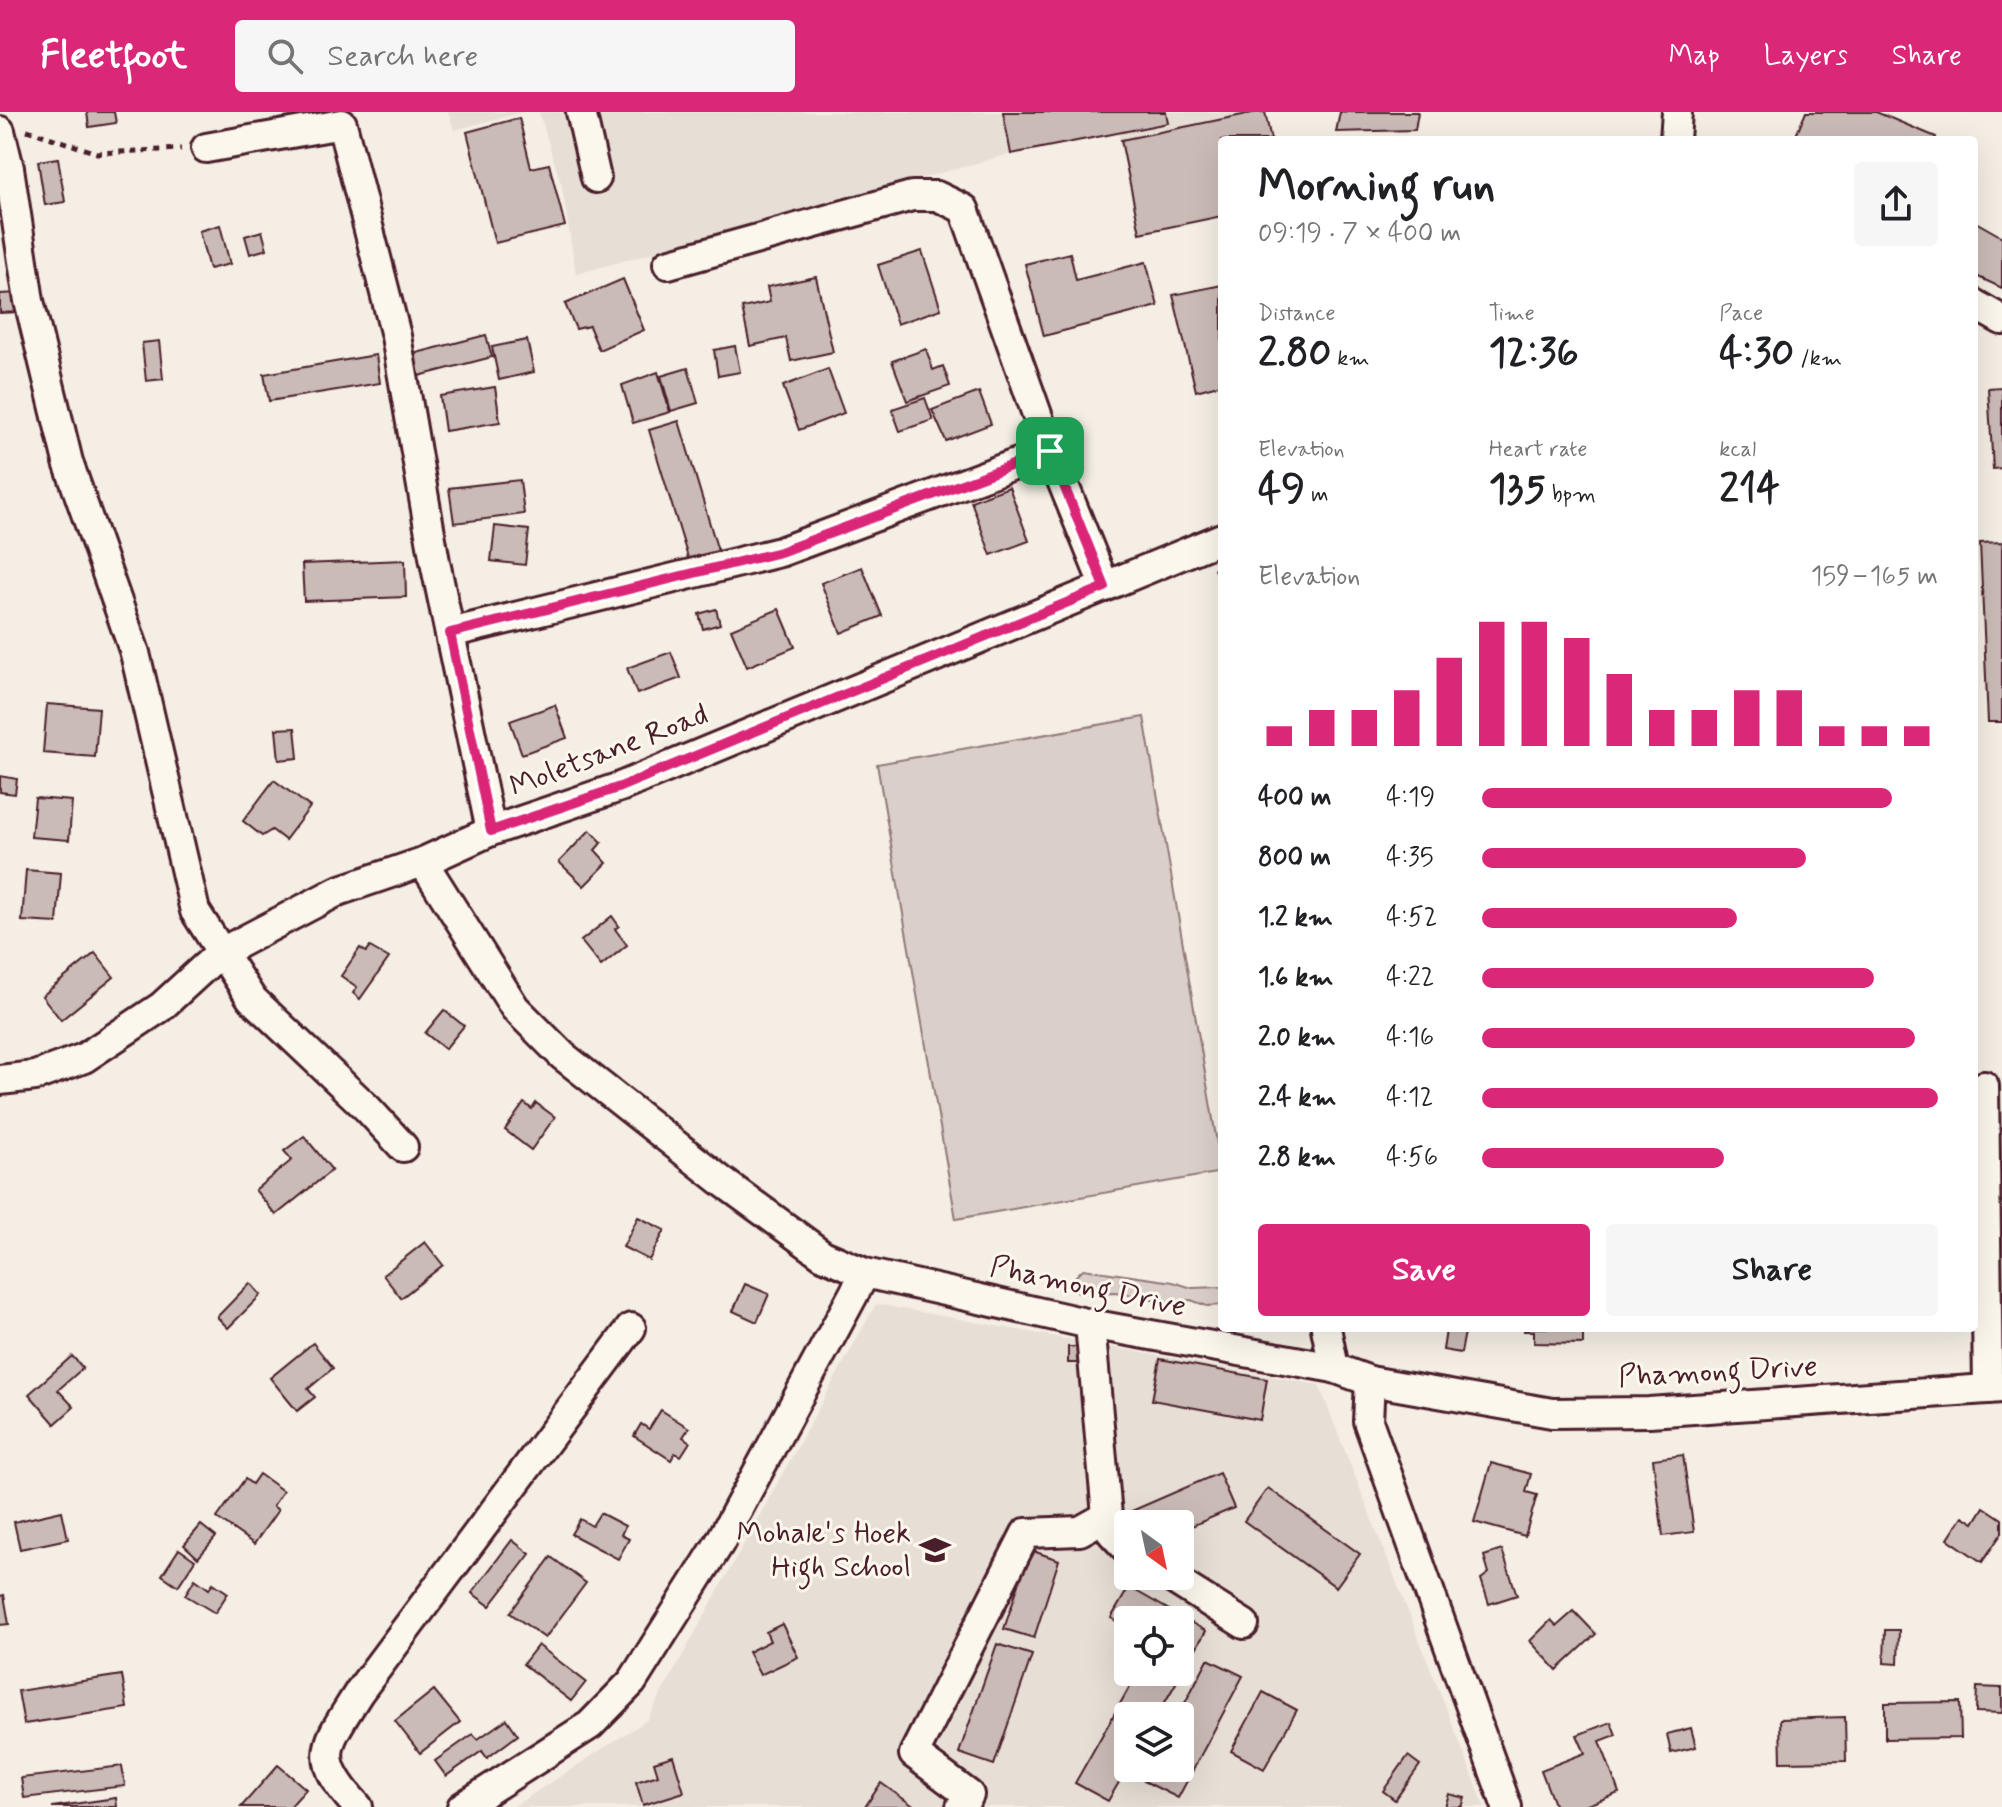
<!DOCTYPE html>
<html lang="en">
<head>
<meta charset="utf-8">
<style>
	:root { --surface:#fff; --page:#f6f6f6; --text:#202124; --muted:#757577; --accent:#db2777 }
	body { margin:0; font-family:Mynerve,sans-serif; background:var(--page); color:var(--text); height:100vh; display:flex; flex-direction:column; font-size:30px; white-space:nowrap }
	* { box-sizing:border-box; margin:0 }
	p { font-size:26px; color:var(--muted) }
	.icon { flex:none; width:44px; height:44px; fill:none; stroke:currentColor; stroke-width:2; stroke-linecap:round; stroke-linejoin:round }
	.map { position:relative; flex:1; overflow:hidden }
	.details { position:absolute; left:1218px; top:24px; width:760px; height:1196px; display:flex; flex-direction:column; background:var(--surface); border-radius:8px; box-shadow:0 8px 32px #0002 }
	.details>* { flex:none }
	.needle { width:52px; rotate:147deg }
	.fabs { position:absolute; left:1114px; top:1398px; display:grid; gap:16px }
	.fabs a { display:grid; place-items:center; width:80px; height:80px; border-radius:8px; background:var(--surface); box-shadow:0 8px 32px #0002; font-size:40px }
	.pin { position:absolute; display:grid; place-items:center; width:68px; height:68px; color:#fff; margin:-34px; border-radius:16px; box-shadow:0 4px 12px #0006 }
	.round { display:grid; place-items:center; flex:none; width:84px; height:84px; border-radius:8px; background:var(--page) }
	.head { display:flex; align-items:center; justify-content:space-between; height:136px; padding:0 40px }
	h1 { font-size:44px; font-weight:700; line-height:60px }
	.stats { display:grid; grid-template-columns:repeat(3,1fr); gap:12px; height:136px; padding:8px 40px }
	.stats div { display:grid; align-content:center }
	.stats b { font-size:40px; font-weight:700 }
	.stats small { font-size:22px; font-weight:400 }
	.stats p { font-size:22px }
	.chart { height:224px; padding:16px 40px }
	.chart p { display:flex; justify-content:space-between }
	.chart svg { width:100%; height:144px; margin-top:8px; stroke:var(--accent); stroke-width:6 }
	.cta { display:flex; gap:16px; margin-top:auto; padding:16px 40px }
	.cta a { flex:1; height:92px; border-radius:8px; background:var(--accent); color:#fff; font-size:32px; font-weight:700; line-height:92px; text-align:center }
	.cta a+a { background:var(--page); color:var(--text) }
	ul { padding:0 40px; list-style:none; font-size:26px }
	li { display:grid; grid-template-columns:128px 96px 1fr; align-items:center; height:60px }
	li i { height:20px; border-radius:10px; background:var(--accent) }
	header { display:flex; align-items:center; gap:48px; box-sizing:border-box; height:112px; padding:0 40px; background:var(--accent); color:#fff }
	header strong { font-size:38px }
	nav { display:flex; gap:44px; margin-inline-start:auto; font-size:28px }
	.search { width:560px; height:72px; background:var(--page); display:flex; align-items:center; gap:20px; box-sizing:border-box; padding:0 28px; border-radius:8px; color:var(--muted); font-size:30px }
	.map>svg:first-child { display:block }
</style>
</head>
<body>
<header>
<strong>Fleetfoot</strong>
<div class="search"><svg class="icon" aria-label="search" viewBox="0 0 24 24"><circle cx="10" cy="10" r="6"/><path d="M15 15l6 6"/></svg>Search here</div>
<nav><a>Map</a><a>Layers</a><a>Share</a></nav>
</header>
<div class="map">
<svg width="2002" height="1695" viewBox="0 0 2002 1695">
	<rect width="100%" height="100%" fill="#f4eee4"/>
	<filter id="ink" filterUnits="userSpaceOnUse"><feTurbulence type="fractalNoise" baseFrequency=".0125" numOctaves="2"/><feDisplacementMap in="SourceGraphic" scale="16" xChannelSelector="R" yChannelSelector="G"/><feConvolveMatrix kernelMatrix="1 2 1 2 8 2 1 2 1" color-interpolation-filters="sRGB"/></filter>
	<g filter="url(#ink)">
		<g fill="#e7dfd6" fill-rule="evenodd">
			<polygon points="448,0 524,0 454,18"/>
			<polygon points="539,0 1265,0 1222,28 1222,104 1140,121 1118,21 1002,44 576,162 562,75"/>
			<path d="M876,1192L1319,1273L1485,1695H513L647,1608ZM1128,1412H1180V1464H1128ZM1128,1508H1180V1560H1128ZM1128,1604H1180V1656H1128Z"/>
		</g>
		<g fill="#dbd0c9" stroke="#92787a" stroke-width="2">
			<polygon points="1144,605 1222,1060 956,1107 877,652"/>
			<polygon points="1083,1157 1173,1170 1192,1176 1222,1175 1222,1193 1207,1194 1191,1188 1168,1190 1116,1180 1078,1181 1072,1168"/>
		</g>
		<g fill="#cabbb6" stroke="#4a1f2b" stroke-width="2">
			<polygon points="87,0 114,0 116,11 89,15"/>
			<polygon points="1003,0 1166,0 1168,11 1011,42"/>
			<polygon points="1257,0 1265,0 1271,28 1222,28 1222,104 1140,121 1121,28"/>
			<polygon points="1340,0 1418,0 1415,18 1336,20"/>
			<polygon points="1806,0 1876,0 1936,25 1934,28 1794,28"/>
			<polygon points="519,6 531,56 549,52 565,114 495,131 467,20"/>
			<polygon points="58,46 65,90 45,93 38,49"/>
			<polygon points="1974,109 2002,125 2002,176 1974,163"/>
			<polygon points="220,113 230,152 209,157 199,119"/>
			<polygon points="262,119 267,137 250,142 245,124"/>
			<polygon points="922,139 941,197 897,212 878,153"/>
			<polygon points="1070,141 1076,168 1146,150 1158,194 1044,224 1025,152"/>
			<polygon points="816,165 833,240 791,249 786,226 750,234 742,196 770,190 767,175"/>
			<polygon points="623,167 644,218 599,238 589,214 576,217 565,192"/>
			<polygon points="1222,173 1222,272 1196,279 1173,183"/>
			<polygon points="19,181 20,200 0,201 0,182"/>
			<polygon points="486,223 492,245 411,266 405,244"/>
			<polygon points="527,228 534,260 499,268 492,235"/>
			<polygon points="159,229 163,267 146,269 142,231"/>
			<polygon points="735,234 740,260 718,264 714,238"/>
			<polygon points="926,237 933,258 943,254 950,274 907,289 892,249"/>
			<polygon points="376,243 380,271 269,289 264,262"/>
			<polygon points="688,256 698,291 671,299 661,264"/>
			<polygon points="828,257 844,301 799,318 783,274"/>
			<polygon points="658,260 670,300 633,311 622,273"/>
			<polygon points="495,275 500,310 445,319 440,284"/>
			<polygon points="2002,275 2002,356 1993,357 1988,276"/>
			<polygon points="979,280 991,312 946,329 932,298"/>
			<polygon points="925,286 933,308 900,319 892,297"/>
			<polygon points="679,309 718,439 689,449 649,318"/>
			<polygon points="520,368 524,402 454,411 449,376"/>
			<polygon points="1009,375 1029,429 991,443 971,389"/>
			<polygon points="495,414 529,418 525,453 491,449"/>
			<polygon points="2002,430 2002,610 1988,610 1980,431"/>
			<polygon points="405,448 406,485 304,489 302,452"/>
			<polygon points="862,455 882,504 841,521 821,471"/>
			<polygon points="716,497 720,512 703,517 699,502"/>
			<polygon points="779,497 795,535 747,555 731,517"/>
			<polygon points="671,540 681,566 637,582 627,556"/>
			<polygon points="47,592 99,596 95,645 43,641"/>
			<polygon points="555,593 567,626 522,642 510,609"/>
			<polygon points="295,616 298,646 279,648 276,617"/>
			<polygon points="0,664 17,667 15,682 0,680"/>
			<polygon points="274,668 310,695 285,728 272,718 262,724 243,709"/>
			<polygon points="35,686 72,689 69,728 31,725"/>
			<polygon points="590,718 602,730 595,738 607,751 584,774 559,750"/>
			<polygon points="26,758 61,761 57,811 22,809"/>
			<polygon points="612,804 619,814 615,817 627,833 601,854 581,829"/>
			<polygon points="370,835 389,846 360,887 353,881 357,875 341,864 360,836 366,840"/>
			<polygon points="95,841 114,865 61,908 42,884"/>
			<polygon points="444,898 464,914 445,937 425,921"/>
			<polygon points="524,991 532,997 536,991 555,1005 531,1038 505,1018"/>
			<polygon points="304,1024 332,1058 276,1103 255,1078 292,1048 284,1039"/>
			<polygon points="638,1105 665,1118 649,1148 623,1135"/>
			<polygon points="425,1130 443,1153 401,1186 383,1163"/>
			<polygon points="250,1171 261,1183 228,1216 217,1205"/>
			<polygon points="745,1172 769,1182 757,1210 733,1199"/>
			<polygon points="1524,1216 1583,1216 1583,1232 1534,1231 1534,1219 1524,1219"/>
			<polygon points="1446,1218 1465,1220 1461,1241 1443,1238"/>
			<polygon points="313,1231 333,1256 308,1277 315,1285 297,1299 270,1266"/>
			<rect x="1068" y="1235" width="14" height="16"/>
			<polygon points="72,1244 83,1256 58,1278 74,1295 55,1312 29,1282"/>
			<polygon points="1160,1247 1267,1267 1260,1308 1152,1288"/>
			<polygon points="661,1298 689,1316 683,1325 690,1330 681,1344 675,1341 671,1348 634,1324 641,1312 649,1317"/>
			<polygon points="1683,1343 1694,1420 1663,1424 1653,1347"/>
			<polygon points="1491,1351 1531,1362 1526,1380 1537,1383 1525,1424 1474,1410"/>
			<polygon points="1219,1361 1234,1396 1180,1419 1180,1412 1132,1412 1127,1401"/>
			<polygon points="259,1362 283,1379 273,1394 278,1398 254,1432 217,1406 245,1367 252,1372"/>
			<polygon points="1268,1376 1360,1442 1336,1475 1244,1409"/>
			<polygon points="1984,1395 2002,1407 2002,1421 1982,1450 1948,1427 1963,1404 1974,1411"/>
			<polygon points="62,1399 68,1427 20,1437 14,1410"/>
			<polygon points="600,1401 625,1414 621,1423 629,1427 618,1447 571,1422 580,1407 592,1414"/>
			<polygon points="201,1413 216,1425 198,1446 184,1433"/>
			<polygon points="512,1428 530,1442 490,1494 472,1481"/>
			<polygon points="179,1437 195,1448 178,1474 162,1463"/>
			<polygon points="1030,1438 1059,1448 1034,1526 1004,1517"/>
			<polygon points="1502,1438 1517,1483 1489,1492 1481,1467 1489,1461 1484,1444"/>
			<polygon points="551,1445 586,1471 545,1526 510,1501"/>
			<polygon points="195,1467 209,1477 213,1471 228,1481 215,1501 185,1483"/>
			<polygon points="1129,1475 1206,1519 1157,1604 1128,1604 1128,1655 1108,1689 1075,1671 1138,1560 1180,1560 1180,1508 1128,1508 1128,1516 1111,1506"/>
			<polygon points="4,1483 9,1512 0,1513 0,1484"/>
			<polygon points="1574,1499 1596,1522 1557,1558 1530,1529 1551,1508 1557,1514"/>
			<polygon points="782,1512 798,1545 760,1563 748,1540 770,1529 766,1520"/>
			<polygon points="1885,1518 1899,1518 1898,1552 1884,1551"/>
			<polygon points="997,1532 1032,1543 994,1653 959,1641"/>
			<polygon points="538,1533 586,1570 571,1589 523,1552"/>
			<polygon points="1208,1547 1243,1564 1178,1686 1144,1669 1151,1656 1180,1656 1178,1604"/>
			<polygon points="122,1563 127,1596 24,1612 18,1579"/>
			<polygon points="1977,1575 2002,1576 2002,1601 1976,1600"/>
			<polygon points="434,1578 460,1610 420,1641 395,1609"/>
			<polygon points="1263,1580 1297,1598 1264,1657 1231,1639"/>
			<polygon points="1960,1590 1961,1626 1885,1627 1885,1591"/>
			<polygon points="1845,1605 1846,1649 1781,1650 1780,1607"/>
			<polygon points="507,1607 518,1623 487,1646 482,1639 446,1664 435,1649 473,1622 478,1627"/>
			<polygon points="1611,1610 1616,1623 1600,1629 1619,1681 1582,1695 1555,1695 1541,1658 1585,1641 1577,1623"/>
			<polygon points="1691,1616 1696,1635 1671,1641 1667,1622"/>
			<polygon points="673,1644 684,1680 643,1693 636,1670 658,1663 654,1650"/>
			<polygon points="1408,1644 1420,1653 1395,1688 1383,1679"/>
			<polygon points="278,1653 306,1677 290,1695 241,1695"/>
			<polygon points="122,1654 125,1674 24,1686 21,1666"/>
			<polygon points="881,1671 915,1695 865,1695"/>
			<polygon points="1449,1682 1465,1686 1462,1695 1445,1695"/>
			<polygon points="116,1686 117,1695 52,1695"/>
		</g>
		<g fill="none" stroke-linecap="round" stroke-linejoin="round">
			<defs>
				<g id="minor">
					<polyline points="581,0 596,66"/>
					<polyline points="0,19 9,56 29,189 68,350 135,541 195,799 251,886 368,997 403,1035"/>
					<polyline points="1675,28 1677,0"/>
					<polyline points="206,36 342,12 396,224 435,450 491,719"/>
					<polyline points="668,152 912,84 937,84 964,97 1050,339 1105,475"/>
					<polyline points="1974,192 2002,208"/>
					<polyline points="450,521 780,440 1050,339"/>
					<polyline points="423,750 515,896 563,944 723,1070 823,1143 865,1161 1090,1212 1334,1256 1370,1269 1552,1301 1649,1300 2002,1276"/>
					<polyline points="0,968 35,964 84,946 161,895 220,841 338,779 423,750 491,719 620,675 1222,426"/>
					<polyline points="1984,974 1988,1277"/>
					<polyline points="1090,1212 1107,1404 1112,1421 1128,1438"/>
					<polyline points="1326,1216 1334,1256"/>
					<polyline points="1370,1269 1368,1309 1507,1695"/>
					<polyline points="1168,1464 1244,1512"/>
					<path d="M358,1695C310,1644 327,1632 359,1580L631,1216"/>
					<polyline points="462,1695 590,1613 632,1570 719,1432 865,1161"/>
					<polyline points="961,1695 969,1683 914,1642 1026,1421 1080,1419 1107,1404"/>
				</g>
			</defs>
			<use href="#minor" stroke="#4a1f2b" stroke-width="34"/>
			<g stroke="#4a1f2b" stroke-width="5" stroke-dasharray="6 6" stroke-linecap="butt">
				<polyline points="27,18 97,41 181,37"/>
				<polyline points="1215,456 1222,468"/>
			</g>
			<use href="#minor" stroke="#fbf7ec" stroke-width="28"/>
		</g>
	</g>
	<g fill="none" stroke-linecap="round" stroke-linejoin="round" filter="url(#ink)">
		<defs>
			<polygon id="route" points="1050,339 1105,475 620,675 491,719 450,521 780,440"/>
		</defs>
		<use href="#route" stroke="#fff" stroke-width="16"/>
		<use href="#route" stroke="#db2777" stroke-width="10"/>
	</g>
	<defs>
		<symbol id="school-bare" viewBox="-9 -9 18 18"><path d="M0-5L7-2L0 1L-7-2ZM-4 1L0 2.5L4 1V4Q0 6-4 4Z" fill="#4a1f2b" stroke="#fbf7ec" stroke-width="2.5" paint-order="stroke"/></symbol>
	</defs>
	<g fill-rule="evenodd">
		<use href="#school-bare" x="913" y="1416" width="44" height="44"/>
	</g>
	<g text-anchor="middle" dominant-baseline="central" stroke-width="6" stroke-linejoin="round" paint-order="stroke">
		<g font-size="30" fill="#4a1f2b" stroke="#fbf7ec">
			<text transform="translate(609 639) rotate(-21)">Moletsane Road</text>
			<text transform="translate(1088 1175) rotate(12)">Phamong Drive</text>
			<text transform="translate(1718 1260) rotate(-3)">Phamong Drive</text>
		</g>
		<g font-size="30" fill="#4a1f2b" stroke="#fbf7ec" text-anchor="end">
			<text x="911" y="1421">Mohale's Hoek<tspan x="911" dy="34">High School</tspan></text>
		</g>
	</g>
</svg>
<div class="fabs">
<a><svg class="needle" viewBox="-14 -14 28 28"><path d="M0-13l5 13h-10z" fill="#e53935"/><path d="M0 13l5-13h-10z" fill="#757577"/></svg></a>
<a><svg class="icon" aria-label="locate" viewBox="0 0 24 24"><circle cx="12" cy="12" r="6"/><path d="M12 2v4M12 18v4M2 12h4M18 12h4"/></svg></a>
<a><svg class="icon" aria-label="layers" viewBox="0 0 24 24"><path d="M12 4l9 5-9 5-9-5zM3 14l9 5 9-5"/></svg></a>
</div>
<div class="pin" style="left:1050px;top:339px;background:#1e9e55"><svg class="icon" aria-label="arrive" viewBox="0 0 24 24"><path d="M6 21V4h12l-3 4 3 4H6"/></svg></div>
<section class="details">
<div class="head"><div><h1>Morning run</h1><p>09:19 · 7 × 400 m</p></div><a class="round"><svg class="icon" aria-label="share" viewBox="0 0 24 24"><path d="M12 15V3M7 8l5-5 5 5M5 13v7h14v-7"/></svg></a></div>
<div class="stats">
<div><p>Distance</p><b>2.80<small> km</small></b></div>
<div><p>Time</p><b>12:36</b></div>
<div><p>Pace</p><b>4:30<small> /km</small></b></div>
</div>
<div class="stats">
<div><p>Elevation</p><b>49<small> m</small></b></div>
<div><p>Heart rate</p><b>135<small> bpm</small></b></div>
<div><p>kcal</p><b>214</b></div>
</div>
<div class="chart"><p><span>Elevation</span>159–165 m</p>
<svg viewBox="0 0 160 44" preserveAspectRatio="none"><path d="M5 44V38M15 44V33M25 44V33M35 44V27M45 44V17M55 44V6M65 44V6M75 44V11M85 44V22M95 44V33M105 44V33M115 44V27M125 44V27M135 44V38M145 44V38M155 44V38"/></svg>
</div>
<ul>
<li><b>400 m</b>4:19<i style="width:90%"></i></li>
<li><b>800 m</b>4:35<i style="width:71%"></i></li>
<li><b>1.2 km</b>4:52<i style="width:56%"></i></li>
<li><b>1.6 km</b>4:22<i style="width:86%"></i></li>
<li><b>2.0 km</b>4:16<i style="width:95%"></i></li>
<li><b>2.4 km</b>4:12<i style="width:100%"></i></li>
<li><b>2.8 km</b>4:56<i style="width:53%"></i></li>
</ul>
<div class="cta"><a>Save</a><a>Share</a></div>
</section>
</div>
</body>
</html>
